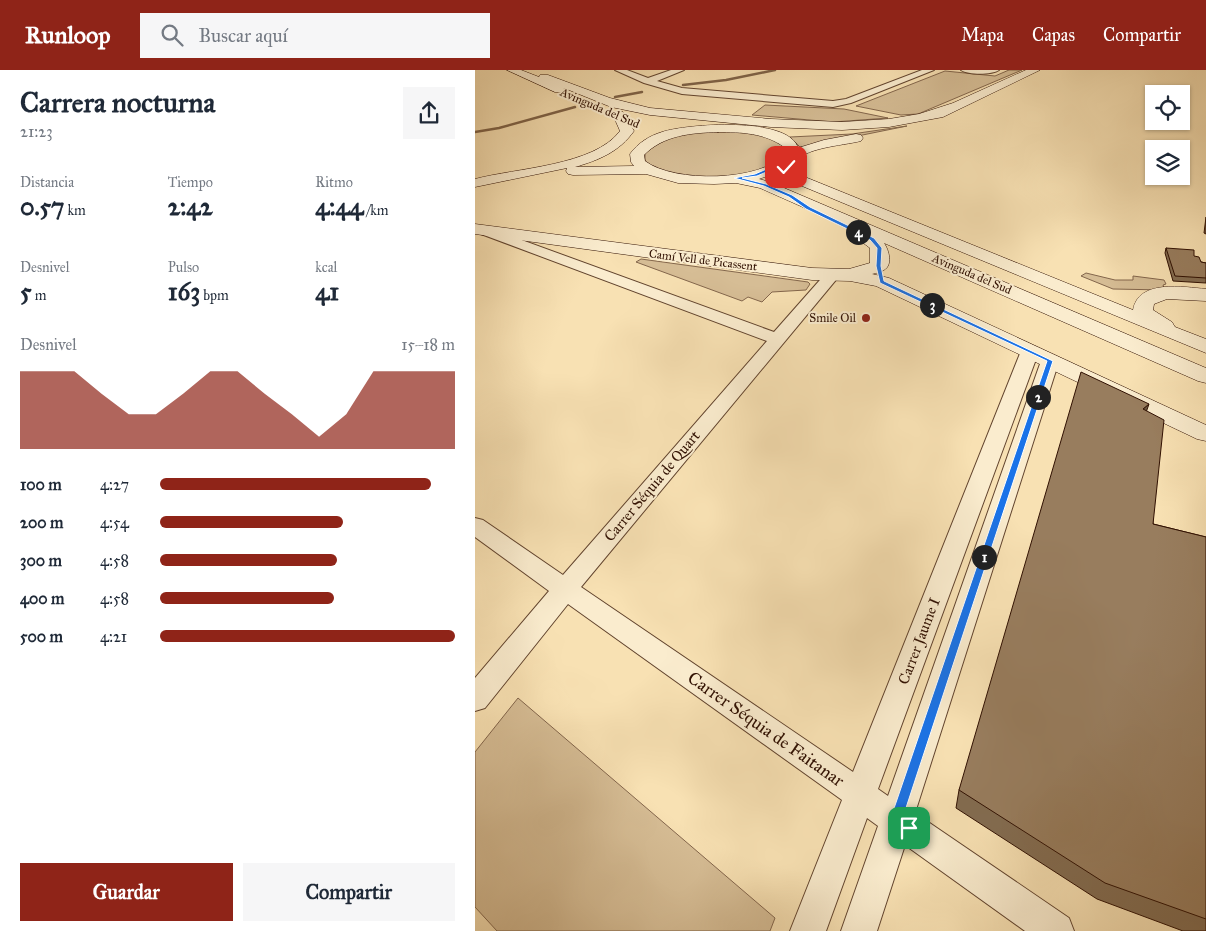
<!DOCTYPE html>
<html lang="es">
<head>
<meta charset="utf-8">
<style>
	:root { --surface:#fff; --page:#f6f6f7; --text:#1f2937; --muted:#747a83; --accent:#8f2418 }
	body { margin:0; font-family:"IM FELL Great Primer",serif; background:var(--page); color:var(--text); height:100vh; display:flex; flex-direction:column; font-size:19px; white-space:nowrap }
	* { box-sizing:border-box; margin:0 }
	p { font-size:16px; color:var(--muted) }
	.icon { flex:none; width:28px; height:28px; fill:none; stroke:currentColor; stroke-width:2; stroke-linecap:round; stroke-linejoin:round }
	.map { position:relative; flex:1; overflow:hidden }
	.side { display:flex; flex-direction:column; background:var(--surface); width:475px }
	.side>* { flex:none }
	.tools { position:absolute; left:670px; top:15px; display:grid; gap:10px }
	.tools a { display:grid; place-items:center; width:45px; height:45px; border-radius:0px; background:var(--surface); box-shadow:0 1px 4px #0004; font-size:25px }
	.pin { position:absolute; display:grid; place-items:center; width:42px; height:42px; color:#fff; margin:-21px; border-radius:10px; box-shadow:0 2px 8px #0006 }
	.km { position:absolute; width:25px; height:25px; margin:-12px; border-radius:50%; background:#222; color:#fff; font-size:14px; line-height:25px; text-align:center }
	.round { display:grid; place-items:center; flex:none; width:52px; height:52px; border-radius:0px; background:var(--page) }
	.head { display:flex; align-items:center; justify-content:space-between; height:85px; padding:0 20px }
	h1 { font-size:28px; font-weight:800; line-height:38px }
	.stats { display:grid; grid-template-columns:repeat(3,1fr); gap:8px; height:85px; padding:5px 20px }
	.stats div { display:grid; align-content:center }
	.stats b { font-size:25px; font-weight:800 }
	.stats small { font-size:14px; font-weight:400 }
	.stats p { font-size:14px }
	.chart { height:140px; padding:10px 20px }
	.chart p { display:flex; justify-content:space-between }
	.chart svg { width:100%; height:90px; margin-top:5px; fill:var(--accent); opacity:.7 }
	.cta { display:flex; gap:10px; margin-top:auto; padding:10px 20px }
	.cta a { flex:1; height:58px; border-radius:0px; background:var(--accent); color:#fff; font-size:20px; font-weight:800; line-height:58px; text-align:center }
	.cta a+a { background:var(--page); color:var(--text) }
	ul { padding:0 20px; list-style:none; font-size:16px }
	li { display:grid; grid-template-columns:80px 60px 1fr; align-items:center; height:38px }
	li i { height:12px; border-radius:6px; background:var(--accent) }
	header { display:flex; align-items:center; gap:30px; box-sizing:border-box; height:70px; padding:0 25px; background:var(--accent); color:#fff }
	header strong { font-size:24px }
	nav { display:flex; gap:28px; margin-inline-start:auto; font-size:18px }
	.search { width:350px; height:45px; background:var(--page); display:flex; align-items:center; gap:12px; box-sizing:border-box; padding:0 18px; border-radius:0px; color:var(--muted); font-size:19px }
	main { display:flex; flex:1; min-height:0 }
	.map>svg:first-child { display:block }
</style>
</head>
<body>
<header>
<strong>Runloop</strong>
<div class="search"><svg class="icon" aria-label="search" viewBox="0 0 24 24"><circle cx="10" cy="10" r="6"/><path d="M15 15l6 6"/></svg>Buscar aquí</div>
<nav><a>Mapa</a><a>Capas</a><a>Compartir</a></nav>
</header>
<main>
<section class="side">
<div class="head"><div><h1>Carrera nocturna</h1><p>21:23</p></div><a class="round"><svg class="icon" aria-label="share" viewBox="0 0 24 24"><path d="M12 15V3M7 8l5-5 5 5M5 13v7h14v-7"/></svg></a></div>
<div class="stats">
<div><p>Distancia</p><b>0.57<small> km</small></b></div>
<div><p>Tiempo</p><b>2:42</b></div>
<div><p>Ritmo</p><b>4:44<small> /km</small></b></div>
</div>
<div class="stats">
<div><p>Desnivel</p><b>5<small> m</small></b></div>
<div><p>Pulso</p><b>163<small> bpm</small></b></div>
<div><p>kcal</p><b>41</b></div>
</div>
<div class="chart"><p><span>Desnivel</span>15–18 m</p>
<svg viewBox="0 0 160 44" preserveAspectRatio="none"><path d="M0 44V6L10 6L20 6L30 17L40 27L50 27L60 17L70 6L80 6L90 17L100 27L110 38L120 27L130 6L140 6L150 6L160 6V44z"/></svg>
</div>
<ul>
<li><b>100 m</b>4:27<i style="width:92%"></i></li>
<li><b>200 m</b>4:54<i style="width:62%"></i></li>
<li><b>300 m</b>4:58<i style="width:60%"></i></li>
<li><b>400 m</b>4:58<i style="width:59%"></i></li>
<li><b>500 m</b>4:21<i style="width:100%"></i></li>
</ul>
<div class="cta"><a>Guardar</a><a>Compartir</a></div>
</section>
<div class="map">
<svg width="731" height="861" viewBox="0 0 731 861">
	<rect width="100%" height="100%" fill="#f8e1b3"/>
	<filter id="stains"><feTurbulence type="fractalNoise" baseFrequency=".004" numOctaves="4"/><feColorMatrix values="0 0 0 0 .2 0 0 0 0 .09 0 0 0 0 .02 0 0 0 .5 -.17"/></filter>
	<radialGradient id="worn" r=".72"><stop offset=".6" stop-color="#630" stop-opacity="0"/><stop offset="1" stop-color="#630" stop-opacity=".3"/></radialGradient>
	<g fill="#d6bd95" stroke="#83664c">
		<polygon points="534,0 547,0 443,44 426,45 381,36 470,1 520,6"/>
		<polygon points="290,35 369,39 413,48 358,52 277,45"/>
		<polygon points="432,56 328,77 325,77 315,67 377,64"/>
		<path d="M231,61C255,61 297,58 312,80C300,114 194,114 170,91V83C185,66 209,64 231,61Z"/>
		<polygon points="166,189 333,212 335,214 331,220 297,222 287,232 273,227 267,231 161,192"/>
		<polygon points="611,203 640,210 658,210 658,206 689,210 691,214 688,215 690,220 638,219 606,206"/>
		<polygon points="43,628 300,848 295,861 22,861 0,837 0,682"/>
	</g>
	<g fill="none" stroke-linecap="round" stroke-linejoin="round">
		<g stroke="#7f6348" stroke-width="2.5">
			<polyline points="208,15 251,10 300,0"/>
			<polyline points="140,27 167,22"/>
			<polyline points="0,62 24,58 100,37"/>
		</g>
		<defs>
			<g id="street">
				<polygon points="140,0 152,0 173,8 196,0 209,0 182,11 207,18 358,31 371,29 447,0 459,0 376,33 358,37 207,24 169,13"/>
				<path d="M486,0H524C517,5 493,5 486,0Z"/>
				<polygon points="11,157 299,262 352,202 362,202 365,205 106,517 378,702 546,281 549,277 555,276 561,277 564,281 403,719 413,726 566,291 569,287 575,286 581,287 584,291 440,743 594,848 599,861 550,861 430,775 402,861 366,861 403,756 392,748 351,861 315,861 367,730 93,534 10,638 0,641 0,608 74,521 0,467 0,448 8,450 88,505 292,271 6,164 4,161 6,158"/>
			</g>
			<g id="secondary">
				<polygon points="32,0 46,0 64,7 65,5 73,5 135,28 175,38 296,49 367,52 414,49 444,44 478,33 551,0 565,0 468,47 414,57 367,60 296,57 175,45 136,37 89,18 88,22 80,22"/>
				<path d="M144,41L148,42L159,61C144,82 124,90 100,97L159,96L156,92L155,84C163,73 174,66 187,62C211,54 314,46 323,78L349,70L381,64L386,65L388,68L386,71C366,76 330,77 317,94L325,105L658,240C663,209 709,217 731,219V231L692,229L679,234L678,240L697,252L700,257L731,269V283L315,111L306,101L284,109L295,112L731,298V313L723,311L409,173C414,180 418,195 409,200C406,202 401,203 397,204L414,208L731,355V371L722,369L401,216L375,211L337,210L0,164V154L337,198L374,199L395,193V178L372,161L375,158L285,118L261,113L239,114L203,113L171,104L98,105L93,104L91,101L92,98L0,117V109C41,98 119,96 145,61L138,45ZM243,62C266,62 290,63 309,77L310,84C286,112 199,113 170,91L169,85C189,65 216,63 243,62Z"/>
			</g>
		</defs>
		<use href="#street" stroke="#62442e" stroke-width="2"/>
		<use href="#secondary" stroke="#301002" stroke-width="1"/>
		<use href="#street" fill="#faecce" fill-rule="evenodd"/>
		<use href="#secondary" fill="#faecce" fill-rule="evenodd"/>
	</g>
	<g fill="#836c51" stroke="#301002">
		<polygon points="731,147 731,164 729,163"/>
		<polygon points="691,178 726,192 731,193 731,213 698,211 690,183"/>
		<polygon points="671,341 678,454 731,467 731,861 708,861 622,829 481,738 484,720"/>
	</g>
	<polygon fill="#6a5842" stroke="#301002" points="674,334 668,351 668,339"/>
	<g fill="#987d5e" stroke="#301002">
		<polygon points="691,178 719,180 719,186 724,187 726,192 731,193 731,208 700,206"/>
		<polygon points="606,302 674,334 668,339 689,350 678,454 731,467 731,849 630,813 484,720"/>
	</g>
	<polygon fill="#1a73e8" stroke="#fff" points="308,92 311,92 313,98 309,98 308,95 282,106 267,108 291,114 317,125 335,137 399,168 407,178 406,196 409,211 578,291 428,747 438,754 440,758 438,763 434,764 417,754 415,750 572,291 405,213 401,196 402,178 395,170 331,139 314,127 289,116 259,108 280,104"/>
	<circle fill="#8f2418" stroke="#faecce" stroke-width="2" cx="391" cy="248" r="5"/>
	<g text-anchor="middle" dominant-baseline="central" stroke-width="4" stroke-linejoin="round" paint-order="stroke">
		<g font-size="12" fill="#301002" stroke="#faecce">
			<text transform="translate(125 38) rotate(23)">Avinguda del Sud</text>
			<text transform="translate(228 190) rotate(7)">Camí Vell de Picassent</text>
			<text transform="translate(497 204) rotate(23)">Avinguda del Sud</text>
		</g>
		<g font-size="12" fill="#301002" stroke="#faecce" text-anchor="end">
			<text x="381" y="248">Smile Oil</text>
		</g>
		<g font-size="15" fill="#301002" stroke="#faecce">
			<text transform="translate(177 416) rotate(-50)">Carrer Séquia de Quart</text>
			<text transform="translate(444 571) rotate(-69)">Carrer Jaume I</text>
		</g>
		<g font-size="18" fill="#301002" stroke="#faecce">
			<text transform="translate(291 659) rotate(35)">Carrer Séquia de Faitanar</text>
		</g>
	</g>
	<rect width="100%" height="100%" filter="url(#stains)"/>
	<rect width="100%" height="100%" fill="url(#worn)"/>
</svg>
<div class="tools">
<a><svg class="icon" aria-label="locate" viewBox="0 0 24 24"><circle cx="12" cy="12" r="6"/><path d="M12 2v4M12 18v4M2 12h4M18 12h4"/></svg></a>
<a><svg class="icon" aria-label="layers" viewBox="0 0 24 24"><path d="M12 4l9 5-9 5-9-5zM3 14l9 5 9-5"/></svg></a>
</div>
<div class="pin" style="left:434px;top:758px;background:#1e9e55"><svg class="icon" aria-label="arrive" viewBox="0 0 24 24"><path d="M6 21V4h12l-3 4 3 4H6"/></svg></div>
<div class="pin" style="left:311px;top:97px;background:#d93025"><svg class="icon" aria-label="check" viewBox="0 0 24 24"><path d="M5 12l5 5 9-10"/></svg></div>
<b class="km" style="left:509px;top:487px">1</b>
<b class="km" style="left:563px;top:327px">2</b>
<b class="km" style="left:457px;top:235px">3</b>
<b class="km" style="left:383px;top:162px">4</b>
</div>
</main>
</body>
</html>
